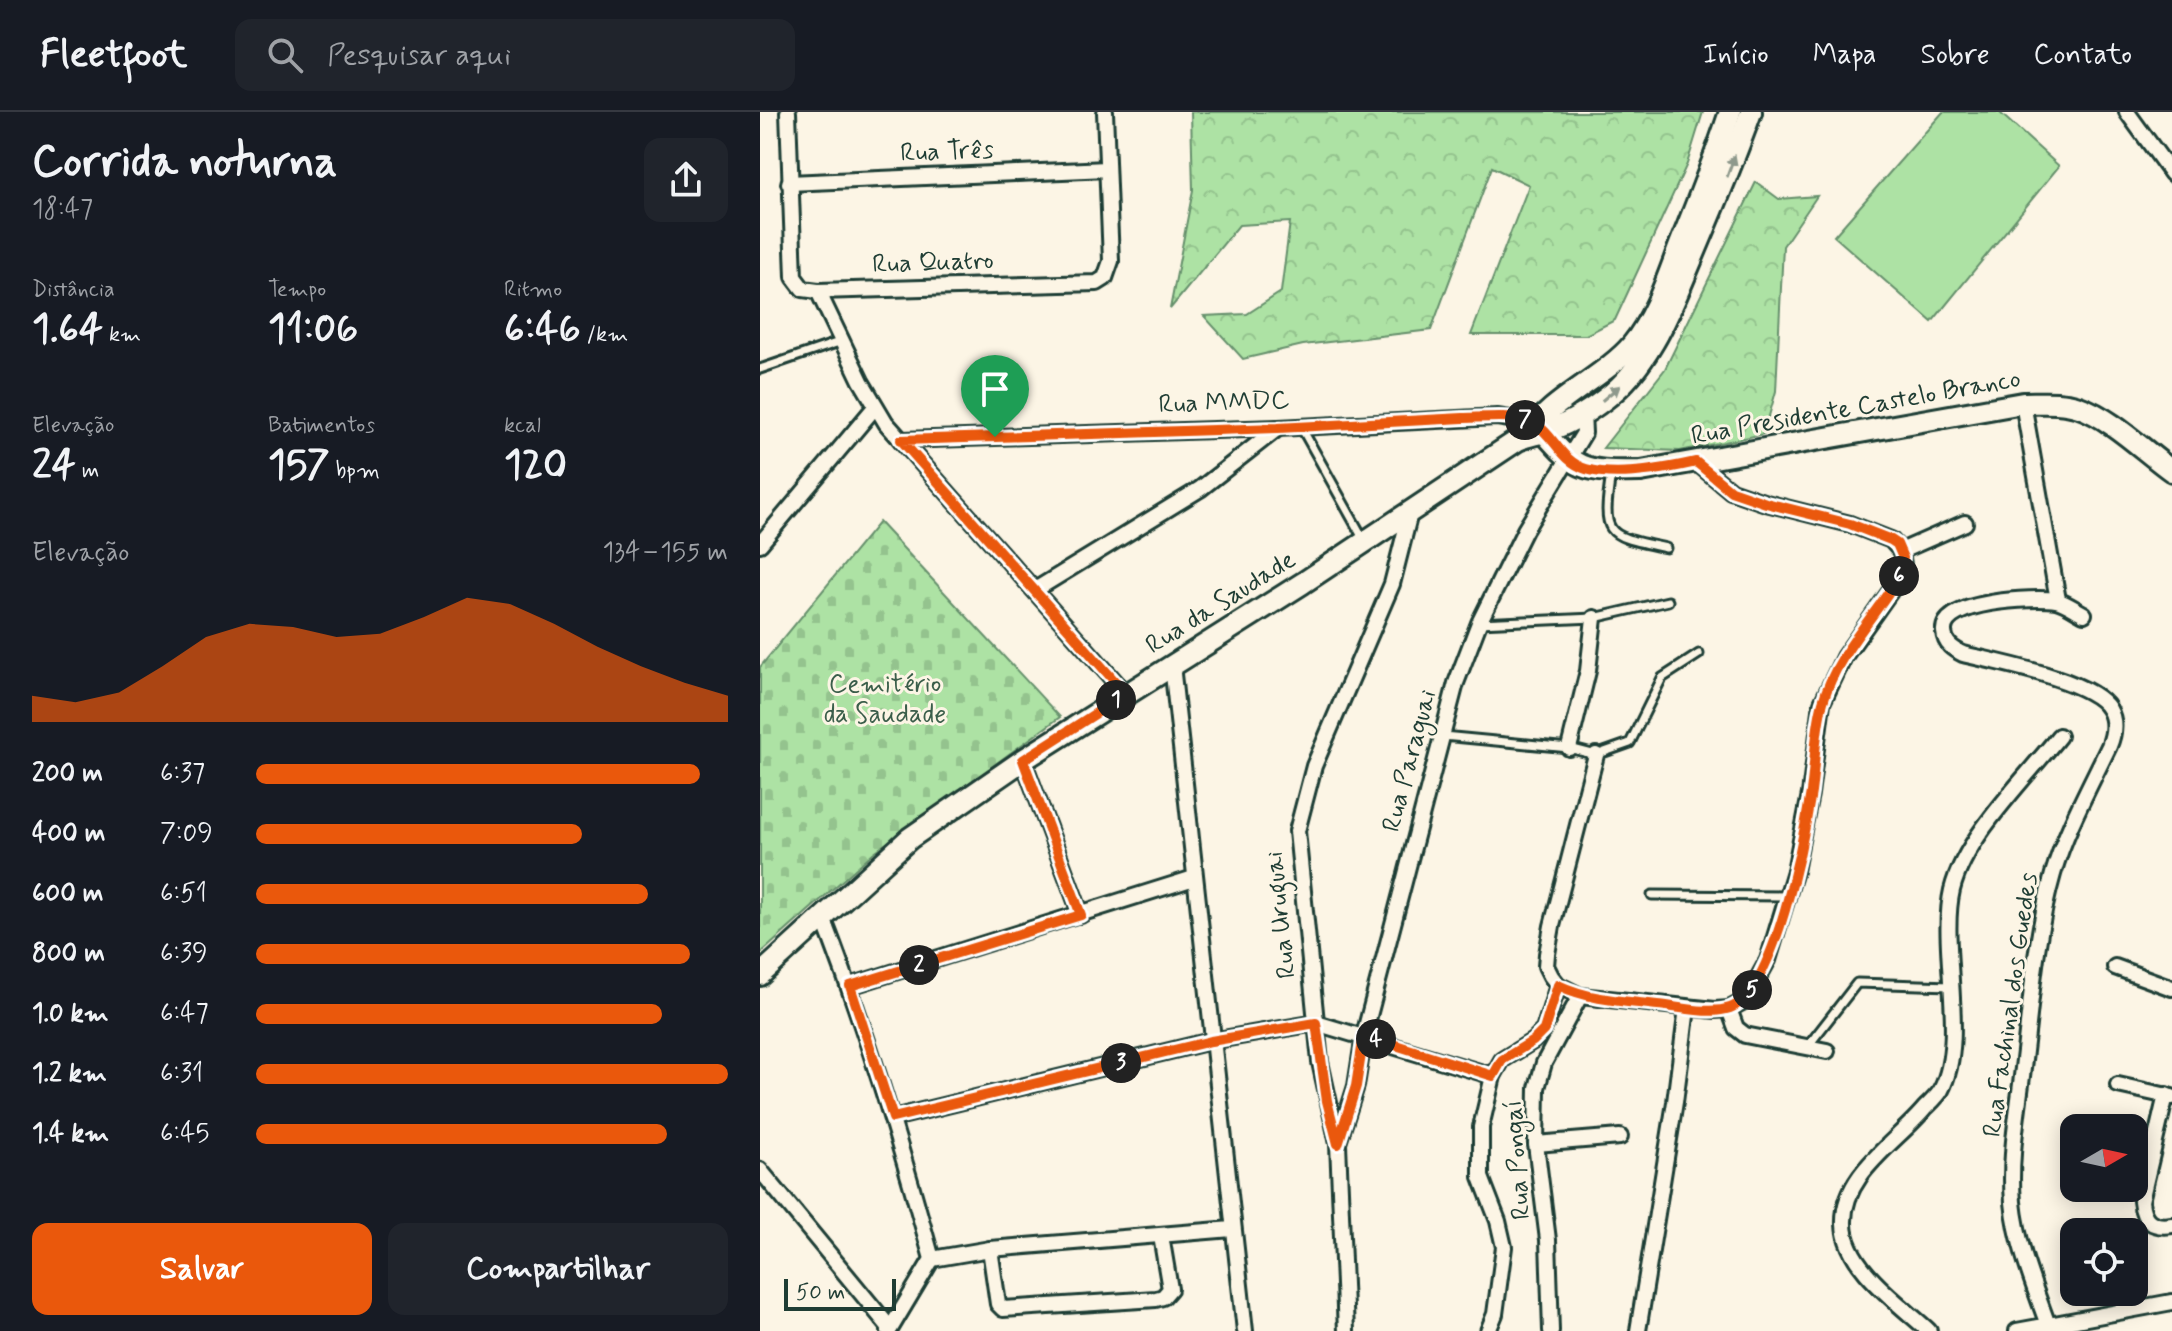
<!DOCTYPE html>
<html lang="pt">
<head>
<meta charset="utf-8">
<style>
	:root { --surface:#171b24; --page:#20242c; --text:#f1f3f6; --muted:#9ea1a6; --line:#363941; --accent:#ea580c }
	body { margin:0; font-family:Mynerve,sans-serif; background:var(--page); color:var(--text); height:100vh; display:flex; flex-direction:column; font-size:30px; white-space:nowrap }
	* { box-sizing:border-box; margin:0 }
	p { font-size:26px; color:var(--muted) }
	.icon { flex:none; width:44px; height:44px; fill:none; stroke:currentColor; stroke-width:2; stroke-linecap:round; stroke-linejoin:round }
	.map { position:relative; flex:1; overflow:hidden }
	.details { display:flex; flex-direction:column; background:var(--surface); width:760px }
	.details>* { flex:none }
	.needle { width:52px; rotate:81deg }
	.controls { position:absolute; left:1300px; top:1002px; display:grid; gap:16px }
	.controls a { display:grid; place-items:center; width:88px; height:88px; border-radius:16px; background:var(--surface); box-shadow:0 4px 20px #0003; font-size:40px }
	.scale { position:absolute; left:24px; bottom:20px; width:112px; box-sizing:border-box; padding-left:8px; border:4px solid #1f3d34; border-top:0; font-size:22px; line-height:28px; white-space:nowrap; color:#1f3d34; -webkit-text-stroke:6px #fcf5e5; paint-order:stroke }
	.pin { position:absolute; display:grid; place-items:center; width:68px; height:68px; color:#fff; margin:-82px -34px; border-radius:50% 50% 50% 0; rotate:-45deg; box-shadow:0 0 8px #0007 }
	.pin .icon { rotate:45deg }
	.km { position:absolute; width:40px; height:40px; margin:-20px; border-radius:50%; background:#222; color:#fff; font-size:22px; line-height:40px; text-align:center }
	.round { display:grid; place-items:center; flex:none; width:84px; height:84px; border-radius:16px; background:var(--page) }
	.head { display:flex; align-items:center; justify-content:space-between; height:136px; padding:0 32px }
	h1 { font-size:44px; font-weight:800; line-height:60px }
	.metrics { display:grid; grid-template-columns:repeat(3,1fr); gap:12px; height:136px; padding:8px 32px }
	.metrics div { display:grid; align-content:center }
	.metrics b { font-size:40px; font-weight:800 }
	.metrics small { font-size:22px; font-weight:400 }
	.metrics p { font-size:22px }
	.chart { height:224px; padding:16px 32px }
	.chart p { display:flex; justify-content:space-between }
	.chart svg { width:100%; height:144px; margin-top:8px; fill:var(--accent); opacity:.7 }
	.button { display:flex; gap:16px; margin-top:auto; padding:16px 32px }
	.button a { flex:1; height:92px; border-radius:16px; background:var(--accent); color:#fff; font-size:32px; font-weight:800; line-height:92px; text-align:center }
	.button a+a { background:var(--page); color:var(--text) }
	ul { padding:0 32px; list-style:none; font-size:26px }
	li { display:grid; grid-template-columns:128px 96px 1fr; align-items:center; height:60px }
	li i { height:20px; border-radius:10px; background:var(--accent) }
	header { display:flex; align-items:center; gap:48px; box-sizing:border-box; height:112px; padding:0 40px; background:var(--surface); border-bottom:2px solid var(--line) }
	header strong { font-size:38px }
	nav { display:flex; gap:44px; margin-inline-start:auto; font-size:28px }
	.search { width:560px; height:72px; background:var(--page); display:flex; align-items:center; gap:20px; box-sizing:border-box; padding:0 28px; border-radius:16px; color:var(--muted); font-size:30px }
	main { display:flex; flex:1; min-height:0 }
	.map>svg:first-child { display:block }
</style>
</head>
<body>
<header>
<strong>Fleetfoot</strong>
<div class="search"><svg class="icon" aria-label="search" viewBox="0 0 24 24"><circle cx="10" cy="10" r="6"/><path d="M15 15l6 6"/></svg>Pesquisar aqui</div>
<nav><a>Início</a><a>Mapa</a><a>Sobre</a><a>Contato</a></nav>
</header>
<main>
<section class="details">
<div class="head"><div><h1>Corrida noturna</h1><p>18:47</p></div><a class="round"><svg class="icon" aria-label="share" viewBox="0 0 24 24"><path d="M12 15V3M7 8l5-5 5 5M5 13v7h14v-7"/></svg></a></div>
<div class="metrics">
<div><p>Distância</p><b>1.64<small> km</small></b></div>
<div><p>Tempo</p><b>11:06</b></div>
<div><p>Ritmo</p><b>6:46<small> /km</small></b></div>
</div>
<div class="metrics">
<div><p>Elevação</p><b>24<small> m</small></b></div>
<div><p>Batimentos</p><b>157<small> bpm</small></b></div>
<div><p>kcal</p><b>120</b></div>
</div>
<div class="chart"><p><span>Elevação</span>134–155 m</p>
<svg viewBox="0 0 160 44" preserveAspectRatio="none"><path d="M0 44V36L10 38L20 35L30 27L40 18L50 14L60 15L70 18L80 17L90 12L100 6L110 8L120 14L130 21L140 27L150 32L160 36V44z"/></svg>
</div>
<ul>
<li><b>200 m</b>6:37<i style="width:94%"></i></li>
<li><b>400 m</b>7:09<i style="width:69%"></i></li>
<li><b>600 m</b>6:51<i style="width:83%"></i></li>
<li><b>800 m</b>6:39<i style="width:92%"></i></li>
<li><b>1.0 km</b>6:47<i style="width:86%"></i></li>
<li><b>1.2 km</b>6:31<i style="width:100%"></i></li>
<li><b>1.4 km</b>6:45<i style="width:87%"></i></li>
</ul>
<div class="button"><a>Salvar</a><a>Compartilhar</a></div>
</section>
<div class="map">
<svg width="1412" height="1219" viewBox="0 0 1412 1219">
	<defs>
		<pattern id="forest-crowns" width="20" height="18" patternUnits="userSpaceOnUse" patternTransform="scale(2)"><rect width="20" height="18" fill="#ade2a4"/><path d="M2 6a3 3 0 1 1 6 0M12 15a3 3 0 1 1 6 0" fill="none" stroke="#94c38e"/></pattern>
		<pattern id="cemetery-stones" width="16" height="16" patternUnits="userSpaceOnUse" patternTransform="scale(2)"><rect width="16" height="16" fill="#ade2a4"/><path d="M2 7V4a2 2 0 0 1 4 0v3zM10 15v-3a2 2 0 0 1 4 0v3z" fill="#94c38e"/></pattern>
	</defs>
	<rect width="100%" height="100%" fill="#fcf5e5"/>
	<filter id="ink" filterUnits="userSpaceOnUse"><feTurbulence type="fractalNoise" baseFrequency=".0125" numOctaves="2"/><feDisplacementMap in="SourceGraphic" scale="16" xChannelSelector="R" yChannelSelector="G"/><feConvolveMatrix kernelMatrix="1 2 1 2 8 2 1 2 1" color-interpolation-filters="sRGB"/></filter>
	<g filter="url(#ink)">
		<g fill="url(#forest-crowns)" stroke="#66906c" stroke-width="2">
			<polygon points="431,0 943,0 927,52 855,208 826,223 711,223 769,73 732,55 671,218 543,233 483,247 444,204 487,202 521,180 530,110 479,113 410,197 433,78"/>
			<polygon points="996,70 1019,87 1057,84 1023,134 1016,279 1004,322 920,339 843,336 905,257"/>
		</g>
		<polygon fill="url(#cemetery-stones)" stroke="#66906c" stroke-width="2" points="119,410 300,605 113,741 0,842 0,555"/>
		<polygon fill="#ade2a4" stroke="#66906c" stroke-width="2" points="1183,0 1239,0 1299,54 1172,210 1074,124"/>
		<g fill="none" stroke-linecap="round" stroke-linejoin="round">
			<defs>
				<g id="lane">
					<polyline points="0,257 82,229"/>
					<polyline points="541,315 604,428"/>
					<path d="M851,362C841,426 847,423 906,436"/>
					<polyline points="719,511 834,506 908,489"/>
					<polyline points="683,624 809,636 836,643 870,631 902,566 939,542"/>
					<polyline points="892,783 1026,784"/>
					<polyline points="1048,934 1097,871 1191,874"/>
				</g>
				<g id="street">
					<polyline points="28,0 34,165 43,177 58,179 337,171 345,166 351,149 345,0"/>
					<polyline points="1367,0 1412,62"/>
					<polyline points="29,71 347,57"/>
					<polyline points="58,179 101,269 126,311 366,582"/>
					<polyline points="1263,291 1298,488"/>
					<polyline points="141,328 518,316 737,305 776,311"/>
					<polyline points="0,432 115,295"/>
					<polyline points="1141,439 1205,411"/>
					<polyline points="275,478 440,377 518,316"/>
					<polyline points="412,553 485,1219"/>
					<polyline points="809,636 828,559 834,506"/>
					<polyline points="836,643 792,814 787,842 786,854 791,864 798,873 820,884 955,898 969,897 986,888 1008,848 1035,759 1050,682 1062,591 1084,545 1132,477 1143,453 1141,439 1131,428 1090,412 1006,391 971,379 936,350"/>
					<polyline points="263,648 321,803"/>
					<path d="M62,803C106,916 140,1031 172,1147L129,1219"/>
					<polyline points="1355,855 1412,876"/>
					<polyline points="90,874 434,766"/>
					<polyline points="969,897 976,916 985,923 1067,939"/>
					<polyline points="1358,973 1412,985"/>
					<path d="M1406,983L1381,1089C1383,1109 1392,1116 1412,1113"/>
					<polyline points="133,1006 451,929 556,911 733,964"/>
					<polyline points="578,1031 596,974 604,923 696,571 719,511 765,418 824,321 823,301"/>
					<polyline points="776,1032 860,1025"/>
					<polyline points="0,1058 130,1216"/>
					<polyline points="230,1137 238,1192 243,1197 396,1187 403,1185 410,1177 401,1124"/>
					<polyline points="172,1147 230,1137 472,1117"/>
					<path d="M1288,1213C1274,1174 1257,1132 1253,1090C1249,1046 1258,999 1263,956C1271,892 1275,825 1293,762C1306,717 1329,676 1349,634C1354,622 1356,609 1349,597C1333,568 1236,550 1203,542C1193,537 1185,532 1184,520C1181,488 1275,485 1296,488C1305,490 1316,498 1324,502"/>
					<polyline points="586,1219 578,1032 560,950 537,719 554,654 632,472 650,401"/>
					<polyline points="728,1219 735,1202 744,1135 738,1109 721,1065 721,1015 733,964 742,948 773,929 784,918 798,873"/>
					<polyline points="791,1219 788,1128 776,1032 777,976 784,951 820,884"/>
					<polyline points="878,1219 915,990 927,896"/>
					<path d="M1169,1219C1140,1192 1085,1155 1084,1112C1082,1062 1136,1031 1165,996C1170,991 1178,984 1181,978C1208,927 1179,834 1192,778C1205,725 1265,667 1299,624"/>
					<polyline points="1257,1219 1412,1190"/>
				</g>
				<g id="secondary">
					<path d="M776,311C817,358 817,360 881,359L1263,291C1281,291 1301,289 1319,295C1351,306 1384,339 1412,359"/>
					<path d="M770,322C786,291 846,264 872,233C895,205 907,167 920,133C938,89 955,45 970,0"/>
					<path d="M0,863L150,726L263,648L543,471L758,328C768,323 776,323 787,319C807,313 828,300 845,287C892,252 912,193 934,142C954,95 974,48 991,0"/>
				</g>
			</defs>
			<use href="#lane" stroke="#1f3d34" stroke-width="13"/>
			<use href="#street" stroke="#1f3d34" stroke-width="20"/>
			<use href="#secondary" stroke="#1f3d34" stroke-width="26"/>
			<use href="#lane" stroke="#fcf5e5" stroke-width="7"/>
			<use href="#street" stroke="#fcf5e5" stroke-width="14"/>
			<use href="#secondary" stroke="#fcf5e5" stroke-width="20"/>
		</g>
		<defs><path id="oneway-solid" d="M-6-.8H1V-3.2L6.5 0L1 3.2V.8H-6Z" transform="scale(2)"/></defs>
		<g fill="#8e998c">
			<use href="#oneway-solid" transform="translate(971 54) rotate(-70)"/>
			<use href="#oneway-solid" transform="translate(851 281) rotate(-40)"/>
		</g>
	</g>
	<g fill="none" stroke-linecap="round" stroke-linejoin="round" filter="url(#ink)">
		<defs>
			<path id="route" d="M703,306C720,306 761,301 776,312C795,325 801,349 826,357C856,366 905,357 936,350L971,379L1006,391L1090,412L1131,428L1137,432L1143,446L1138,466C1113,507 1076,543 1063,590C1055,618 1055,651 1051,680C1044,725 1015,880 970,896C950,903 919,895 898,893C862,889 830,888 798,873L784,918L773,929L742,948L733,964L604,923L596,974L578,1032L567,989L556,911L451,929L133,1006L90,874L321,803L263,648L366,582L141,328L518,316Z"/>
		</defs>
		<use href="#route" stroke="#fff" stroke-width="16"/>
		<use href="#route" stroke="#ea580c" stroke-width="10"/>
	</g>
	<g text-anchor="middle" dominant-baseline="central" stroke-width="6" stroke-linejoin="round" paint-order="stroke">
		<g font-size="26" fill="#1f3d34" stroke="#fcf5e5">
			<text transform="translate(187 40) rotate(-2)">Rua Três</text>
			<text transform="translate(173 151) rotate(-2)">Rua Quatro</text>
			<text transform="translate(464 291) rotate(-2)">Rua MMDC</text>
			<text transform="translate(1096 296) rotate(-10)">Rua Presidente Castelo Branco</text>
			<text transform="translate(461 491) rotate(-32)">Rua da Saudade</text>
			<text transform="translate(650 649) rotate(-75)">Rua Paraguai</text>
			<text transform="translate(521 803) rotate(-96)">Rua Uruguai</text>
			<text transform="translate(1251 893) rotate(-82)">Rua Fachinal dos Guedes</text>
			<text transform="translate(758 1048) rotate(-94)">Rua Pongaí</text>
		</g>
		<g font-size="26" fill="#3b5e4a" stroke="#fcf5e5">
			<text x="125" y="573">Cemitério<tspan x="125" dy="30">da Saudade</tspan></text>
		</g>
	</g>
</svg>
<div class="controls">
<a><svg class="needle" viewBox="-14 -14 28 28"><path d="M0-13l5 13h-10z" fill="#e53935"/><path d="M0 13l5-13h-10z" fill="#9ea1a6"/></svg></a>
<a><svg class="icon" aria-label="locate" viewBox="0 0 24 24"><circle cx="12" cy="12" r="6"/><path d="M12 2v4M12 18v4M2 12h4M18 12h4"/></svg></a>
</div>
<div class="scale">50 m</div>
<div class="pin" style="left:235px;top:325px;background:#1e9e55"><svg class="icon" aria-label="arrive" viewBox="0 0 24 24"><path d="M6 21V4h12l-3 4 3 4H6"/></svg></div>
<b class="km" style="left:356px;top:588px">1</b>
<b class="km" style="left:159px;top:853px">2</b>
<b class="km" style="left:361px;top:951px">3</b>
<b class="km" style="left:616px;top:927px">4</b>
<b class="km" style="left:992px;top:878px">5</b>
<b class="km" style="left:1139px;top:464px">6</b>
<b class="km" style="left:765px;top:308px">7</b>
</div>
</main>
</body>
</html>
